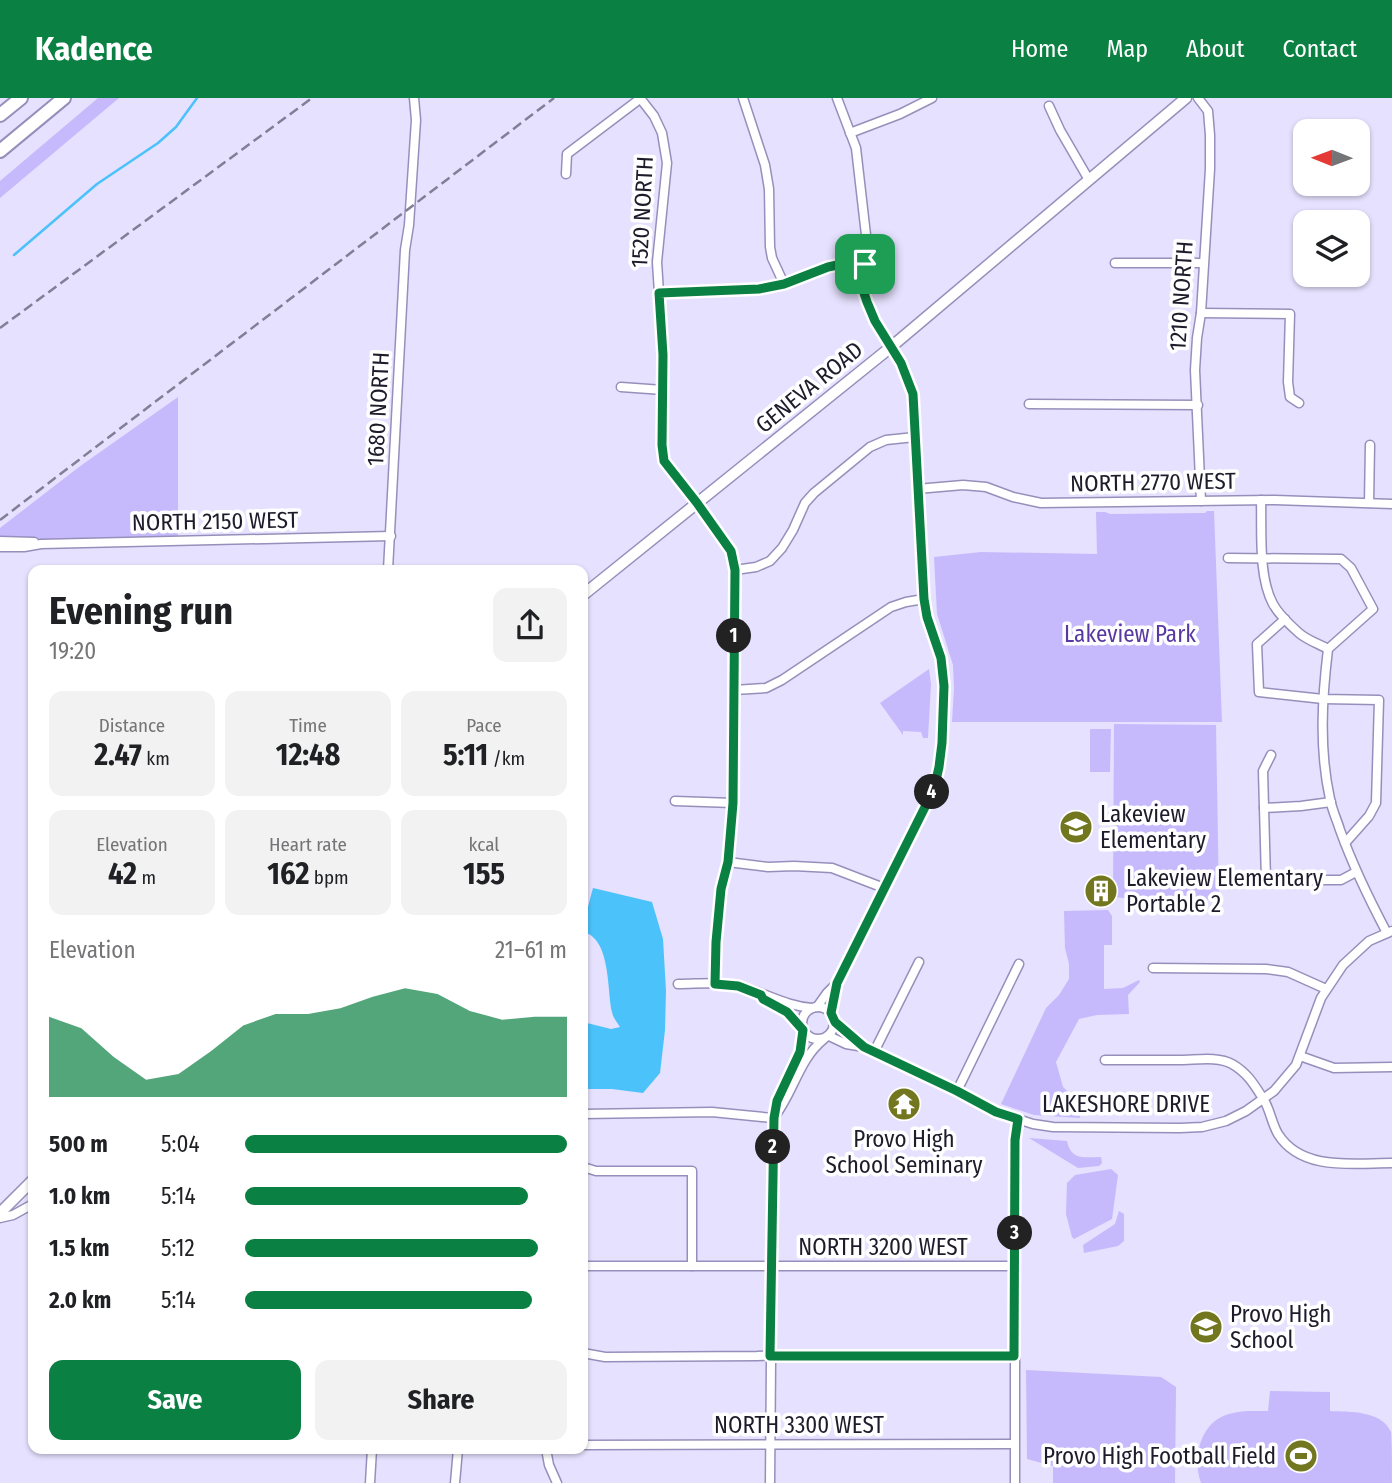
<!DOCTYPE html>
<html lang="en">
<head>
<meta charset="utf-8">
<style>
	:root { --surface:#fff; --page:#f2f2f2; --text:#202124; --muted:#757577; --accent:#0b8043 }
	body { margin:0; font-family:"Fira Sans Condensed",sans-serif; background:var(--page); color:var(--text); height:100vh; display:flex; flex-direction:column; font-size:26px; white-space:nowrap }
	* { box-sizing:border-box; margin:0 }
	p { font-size:23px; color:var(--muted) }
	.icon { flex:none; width:38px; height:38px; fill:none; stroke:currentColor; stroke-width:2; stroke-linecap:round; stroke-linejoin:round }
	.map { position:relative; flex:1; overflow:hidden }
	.drawer { position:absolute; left:28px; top:467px; width:560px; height:889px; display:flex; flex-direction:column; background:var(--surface); border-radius:14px; box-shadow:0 2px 5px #0004 }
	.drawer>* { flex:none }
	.needle { width:46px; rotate:271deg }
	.buttons { position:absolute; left:1293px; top:21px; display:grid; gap:14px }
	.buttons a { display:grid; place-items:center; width:77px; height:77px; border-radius:14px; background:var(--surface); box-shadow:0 2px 5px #0004; font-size:35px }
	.pin { position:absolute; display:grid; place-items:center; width:60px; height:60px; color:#fff; margin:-30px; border-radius:14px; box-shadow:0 4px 10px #0006 }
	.km { position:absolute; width:35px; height:35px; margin:-18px; border-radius:50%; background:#222; color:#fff; font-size:19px; line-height:35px; text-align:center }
	.round { display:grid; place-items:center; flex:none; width:74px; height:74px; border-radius:14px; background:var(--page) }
	.overview { display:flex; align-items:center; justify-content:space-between; height:119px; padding:0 21px }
	h1 { font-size:38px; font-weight:700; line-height:52px }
	.figures { display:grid; grid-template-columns:repeat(3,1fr); gap:10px; height:119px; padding:7px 21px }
	.figures div { display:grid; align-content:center; border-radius:14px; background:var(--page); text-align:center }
	.figures b { font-size:30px; font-weight:700 }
	.figures small { font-size:19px; font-weight:400 }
	.figures p { font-size:19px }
	.chart { height:196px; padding:14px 21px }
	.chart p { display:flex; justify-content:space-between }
	.chart svg { width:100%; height:126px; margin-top:7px; fill:var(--accent); opacity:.7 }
	.action { display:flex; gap:14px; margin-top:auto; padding:14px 21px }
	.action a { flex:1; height:80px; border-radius:14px; background:var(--accent); color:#fff; font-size:28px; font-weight:700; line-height:80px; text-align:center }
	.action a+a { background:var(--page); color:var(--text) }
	ul { padding:0 21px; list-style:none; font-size:23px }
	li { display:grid; grid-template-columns:112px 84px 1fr; align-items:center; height:52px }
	li i { height:18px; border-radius:9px; background:var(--accent) }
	header { display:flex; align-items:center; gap:42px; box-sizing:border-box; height:98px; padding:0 35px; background:var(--accent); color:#fff }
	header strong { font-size:33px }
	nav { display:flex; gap:38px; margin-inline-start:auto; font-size:24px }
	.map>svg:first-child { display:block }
</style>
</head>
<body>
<header>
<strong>Kadence</strong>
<nav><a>Home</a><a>Map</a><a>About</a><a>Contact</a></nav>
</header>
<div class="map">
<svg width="1392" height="1385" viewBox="0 0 1392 1385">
	<rect width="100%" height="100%" fill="#e6e1fe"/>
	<g fill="#c6bafc">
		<polygon points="98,0 119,0 0,100 0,83"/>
		<polygon points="178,299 178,438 43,442 0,441 0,430 79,369"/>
		<polygon points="1207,413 1214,413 1222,624 952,624 954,590 953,567 937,516 934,459 981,454 1097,456 1096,414 1105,414 1110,416 1205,415"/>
		<polygon points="929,571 931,586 928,640 923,640 921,634 903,633 903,637 880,605"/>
		<polygon points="1114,626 1216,627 1219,802 1135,801 1113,799"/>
		<polygon points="1090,631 1111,631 1110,674 1090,674"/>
		<polygon points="1108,812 1112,818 1112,847 1104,847 1104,891 1123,890 1139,882 1140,884 1128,897 1129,916 1097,917 1079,921 1056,964 1063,989 1079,1004 1080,1020 1034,1017 1001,1006 1046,910 1059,897 1069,881 1069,866 1065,850 1064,813"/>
		<path d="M1029,1040L1067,1043C1071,1063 1085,1059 1101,1059L1102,1065L1099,1068L1078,1070Z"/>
		<polygon points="1111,1071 1118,1077 1112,1121 1074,1141 1072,1139 1066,1116 1067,1085 1075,1077"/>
		<polygon points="1119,1113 1124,1116 1124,1143 1118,1148 1084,1155 1083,1147 1115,1126"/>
		<polygon points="1026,1272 1161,1279 1176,1289 1175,1385 1053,1385 1053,1368 1027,1361"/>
		<path d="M1270,1293L1330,1294V1313C1349,1314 1381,1312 1391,1334C1392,1342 1392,1374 1392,1385H1201C1192,1360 1200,1324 1229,1316C1242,1312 1255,1313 1268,1313Z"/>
	</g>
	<path fill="#4bc2fa" d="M593,790L652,804L663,841L666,893L665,932L660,975L643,995L612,991H583V924L611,931L620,929C617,924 613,920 612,914C607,892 611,840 583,834V821L585,820Z"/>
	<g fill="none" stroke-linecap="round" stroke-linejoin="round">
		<polyline stroke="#4bc2fa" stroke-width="2.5" points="14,157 97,86 158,45 176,29 197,0"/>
		<defs>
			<g id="minor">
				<polyline points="640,0 654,18 662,35 667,65 657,164 663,257 662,347 664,363 697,405 731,453 735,472 733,705 728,764 721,791 716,844 715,886"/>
				<polyline points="743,0 765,67 769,91 770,149 772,160 784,186"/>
				<polyline points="1198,0 1208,13 1210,37 1210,71 1201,215 1197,240 1195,272 1201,403"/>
				<polyline points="1049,8 1060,32 1089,82"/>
				<polyline points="850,35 900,16 932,0"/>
				<polyline points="566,76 567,56 641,0"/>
				<polyline points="1115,165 1203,165"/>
				<polyline points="659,195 759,191 784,186 828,169 865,166"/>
				<polyline points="1201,215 1290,216 1288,284 1290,299 1299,305"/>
				<polyline points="621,289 663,292"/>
				<polyline points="1029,306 1198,307"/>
				<polyline points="917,391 963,387 986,389 1013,399 1041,405 1275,402 1392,406"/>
				<path d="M1261,402C1262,433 1258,478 1273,506C1279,517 1290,527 1299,535C1307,542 1319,546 1328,551"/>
				<polyline points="1369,405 1370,347"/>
				<polyline points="0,443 34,444"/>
				<polyline points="0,449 24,449 41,446 391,438"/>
				<path d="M1228,460L1341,461L1351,470L1373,511L1328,551C1322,601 1319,651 1330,701C1332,712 1337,722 1340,732C1353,768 1369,801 1387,835"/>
				<polyline points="388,472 405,152 409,127 416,22 414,0"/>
				<polyline points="735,472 756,469 770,463 782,450 793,432 805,405 814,395 870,349 886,342 915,339"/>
				<polyline points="1285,521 1257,546 1259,594 1323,601 1379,602 1376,705 1369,718 1345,745"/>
				<polyline points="734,592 766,590 782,582 891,509 906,504 924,501"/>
				<polyline points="1271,657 1263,673 1266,782 1341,782 1356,774"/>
				<polyline points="675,703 733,705"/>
				<polyline points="1264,710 1301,708 1331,704"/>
				<polyline points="728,764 768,769 794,768 832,770 884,790"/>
				<polyline points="1153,870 1266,871 1288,874 1326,891"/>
				<path d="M678,886C698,886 719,883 739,888C764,894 785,908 812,910"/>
				<polyline points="762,899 787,914 802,928"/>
				<circle cx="818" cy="925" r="16"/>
				<polyline points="817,909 827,895 837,885"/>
				<path d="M831,915L837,885L934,691C942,655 948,601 942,565C940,556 936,547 933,539C928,526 926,514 924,501L913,296L900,265L875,223L862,189L865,172L866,137L856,50L837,0"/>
				<polyline points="835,924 864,949 874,954 957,993 996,1014 1033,1026 1053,1029 1180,1030 1202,1029 1226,1023 1246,1013 1274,993 1296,967 1321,900 1343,867 1369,843 1392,833"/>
				<polyline points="829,938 846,946 864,949"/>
				<polyline points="874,954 919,864"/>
				<polyline points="1300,958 1334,970 1392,969"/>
				<path d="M1105,962C1130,962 1155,962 1180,962C1196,962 1218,958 1232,966C1248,975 1255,988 1264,1002C1270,1012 1272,1026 1278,1036C1302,1074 1355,1065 1392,1065"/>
				<polyline points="957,993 1019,866"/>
				<polyline points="583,1016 712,1014 773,1020"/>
				<path d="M775,1018C794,993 799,961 824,941"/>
				<polyline points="583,1069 596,1073 692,1073 692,1168"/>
				<polyline points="0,1120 13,1117 33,1106"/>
				<polyline points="583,1168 1015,1168"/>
				<polyline points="583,1255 605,1259 757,1258 783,1257 1015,1258"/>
				<polyline points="583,1347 1014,1346"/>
				<polyline points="546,1351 549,1367 557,1385"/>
				<polyline points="370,1385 372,1351"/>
				<polyline points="455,1385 458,1351"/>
				<polyline points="770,1385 773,1020 777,1003 800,954 803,931"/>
				<polyline points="1015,1385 1015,1042 1018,1022"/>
			</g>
			<g id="major">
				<polyline points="583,497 891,249 1186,0"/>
				<polyline points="0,1115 33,1082"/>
			</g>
			<g id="highway">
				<polyline points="0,17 21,0"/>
				<polyline points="0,53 64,0"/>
			</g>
		</defs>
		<use href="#minor" stroke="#978fbb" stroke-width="11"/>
		<use href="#major" stroke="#978fbb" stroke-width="13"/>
		<use href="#highway" stroke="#978fbb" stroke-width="16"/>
		<use href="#minor" stroke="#fff" stroke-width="8"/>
		<use href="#major" stroke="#fff" stroke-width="10"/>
		<use href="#highway" stroke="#fff" stroke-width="12"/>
		<g stroke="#827e95" stroke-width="2.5" stroke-dasharray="10 5" stroke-linecap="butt">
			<polyline points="0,230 312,0"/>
			<polyline points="0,422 554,0"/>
		</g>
	</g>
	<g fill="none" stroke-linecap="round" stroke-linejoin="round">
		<defs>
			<polygon id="route" points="842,166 865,166 862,189 867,204 875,223 901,265 913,296 924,501 927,519 941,560 944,588 942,645 939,669 934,691 837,885 831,915 835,924 864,949 957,993 996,1014 1018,1021 1015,1042 1014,1258 770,1258 774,1020 777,1003 800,954 803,932 787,914 763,901 761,897 738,888 715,886 716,844 721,791 728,764 733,705 735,472 731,453 697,405 664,363 662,347 663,257 659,195 759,191 784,186 828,169"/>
		</defs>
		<use href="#route" stroke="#fff" stroke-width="14"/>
		<use href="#route" stroke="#0b8043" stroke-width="9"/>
	</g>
	<defs>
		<symbol id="school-disc" viewBox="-11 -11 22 22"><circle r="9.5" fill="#71761f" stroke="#fff"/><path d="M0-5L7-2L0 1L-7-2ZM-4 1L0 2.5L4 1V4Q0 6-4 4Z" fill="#fff"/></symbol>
		<symbol id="building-disc" viewBox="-11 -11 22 22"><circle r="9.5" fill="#71761f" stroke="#fff"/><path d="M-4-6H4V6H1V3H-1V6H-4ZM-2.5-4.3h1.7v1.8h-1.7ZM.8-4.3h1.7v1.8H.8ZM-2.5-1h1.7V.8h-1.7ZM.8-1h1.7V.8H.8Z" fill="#fff"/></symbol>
		<symbol id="temple-disc" viewBox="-11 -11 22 22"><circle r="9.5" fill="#71761f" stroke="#fff"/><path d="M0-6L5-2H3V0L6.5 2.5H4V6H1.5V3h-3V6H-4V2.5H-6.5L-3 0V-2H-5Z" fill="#fff"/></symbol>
		<symbol id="stadium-disc" viewBox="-11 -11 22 22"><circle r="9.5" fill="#71761f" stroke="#fff"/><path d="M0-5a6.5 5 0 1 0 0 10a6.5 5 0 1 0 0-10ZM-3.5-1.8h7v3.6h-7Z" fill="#fff"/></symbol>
	</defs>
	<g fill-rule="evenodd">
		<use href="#school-disc" x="1057" y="710" width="38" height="38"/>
		<use href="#building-disc" x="1082" y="774" width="38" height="38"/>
		<use href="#temple-disc" x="885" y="987" width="38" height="38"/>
		<use href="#school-disc" x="1187" y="1210" width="38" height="38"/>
		<use href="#stadium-disc" x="1282" y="1339" width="38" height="38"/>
	</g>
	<g text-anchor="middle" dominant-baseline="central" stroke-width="7" stroke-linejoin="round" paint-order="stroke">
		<g font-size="23" fill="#1e1b2b" stroke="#fff">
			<text transform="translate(642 114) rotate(-87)">1520 NORTH</text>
			<text transform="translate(1181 198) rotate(-86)">1210 NORTH</text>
			<text transform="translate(809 289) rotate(-39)">GENEVA ROAD</text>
			<text transform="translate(378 311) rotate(-87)">1680 NORTH</text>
			<text transform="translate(1153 384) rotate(-1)">NORTH 2770 WEST</text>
			<text transform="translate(215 423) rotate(-1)">NORTH 2150 WEST</text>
			<text x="1126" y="1006">LAKESHORE DRIVE</text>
			<text x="883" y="1149">NORTH 3200 WEST</text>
			<text x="799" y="1327">NORTH 3300 WEST</text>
		</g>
		<g font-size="23" fill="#5838a1" stroke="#fff">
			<text x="1130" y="536">Lakeview Park</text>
		</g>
		<g font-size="23" fill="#1e1b2b" stroke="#fff" text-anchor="start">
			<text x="1100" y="716">Lakeview<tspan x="1100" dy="26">Elementary</tspan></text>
			<text x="1126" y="780">Lakeview Elementary<tspan x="1126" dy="26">Portable 2</tspan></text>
			<text x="904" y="1041" text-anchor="middle">Provo High<tspan x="904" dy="26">School Seminary</tspan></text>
			<text x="1230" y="1216">Provo High<tspan x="1230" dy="26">School</tspan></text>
			<text x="1276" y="1358" text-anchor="end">Provo High Football Field</text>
		</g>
	</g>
</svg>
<div class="buttons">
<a><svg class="needle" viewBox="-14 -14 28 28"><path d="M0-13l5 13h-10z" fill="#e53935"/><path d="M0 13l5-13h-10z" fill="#757577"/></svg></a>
<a><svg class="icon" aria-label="layers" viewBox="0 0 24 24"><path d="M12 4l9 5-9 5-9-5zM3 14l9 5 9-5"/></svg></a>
</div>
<div class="pin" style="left:865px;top:166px;background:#1e9e55"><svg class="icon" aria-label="arrive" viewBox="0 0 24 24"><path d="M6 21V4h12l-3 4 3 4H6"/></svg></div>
<b class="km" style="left:734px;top:538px">1</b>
<b class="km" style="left:773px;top:1049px">2</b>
<b class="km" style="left:1015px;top:1135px">3</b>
<b class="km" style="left:932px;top:694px">4</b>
<section class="drawer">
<div class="overview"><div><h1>Evening run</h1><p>19:20</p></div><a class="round"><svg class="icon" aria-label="share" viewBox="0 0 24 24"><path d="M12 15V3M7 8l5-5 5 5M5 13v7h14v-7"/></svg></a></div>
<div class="figures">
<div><p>Distance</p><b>2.47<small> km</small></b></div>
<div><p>Time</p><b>12:48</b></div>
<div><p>Pace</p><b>5:11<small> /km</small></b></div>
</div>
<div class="figures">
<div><p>Elevation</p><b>42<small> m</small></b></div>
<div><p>Heart rate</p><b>162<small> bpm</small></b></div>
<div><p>kcal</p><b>155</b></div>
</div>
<div class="chart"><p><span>Elevation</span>21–61 m</p>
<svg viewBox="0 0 160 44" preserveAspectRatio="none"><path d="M0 44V16L10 20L20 30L30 38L40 36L50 28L60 19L70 15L80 15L90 13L100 9L110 6L120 8L130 14L140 17L150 16L160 16V44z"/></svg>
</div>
<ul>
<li><b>500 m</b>5:04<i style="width:100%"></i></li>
<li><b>1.0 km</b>5:14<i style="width:88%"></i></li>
<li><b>1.5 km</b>5:12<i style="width:91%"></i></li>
<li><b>2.0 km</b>5:14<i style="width:89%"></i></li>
</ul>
<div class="action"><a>Save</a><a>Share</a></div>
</section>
</div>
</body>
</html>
